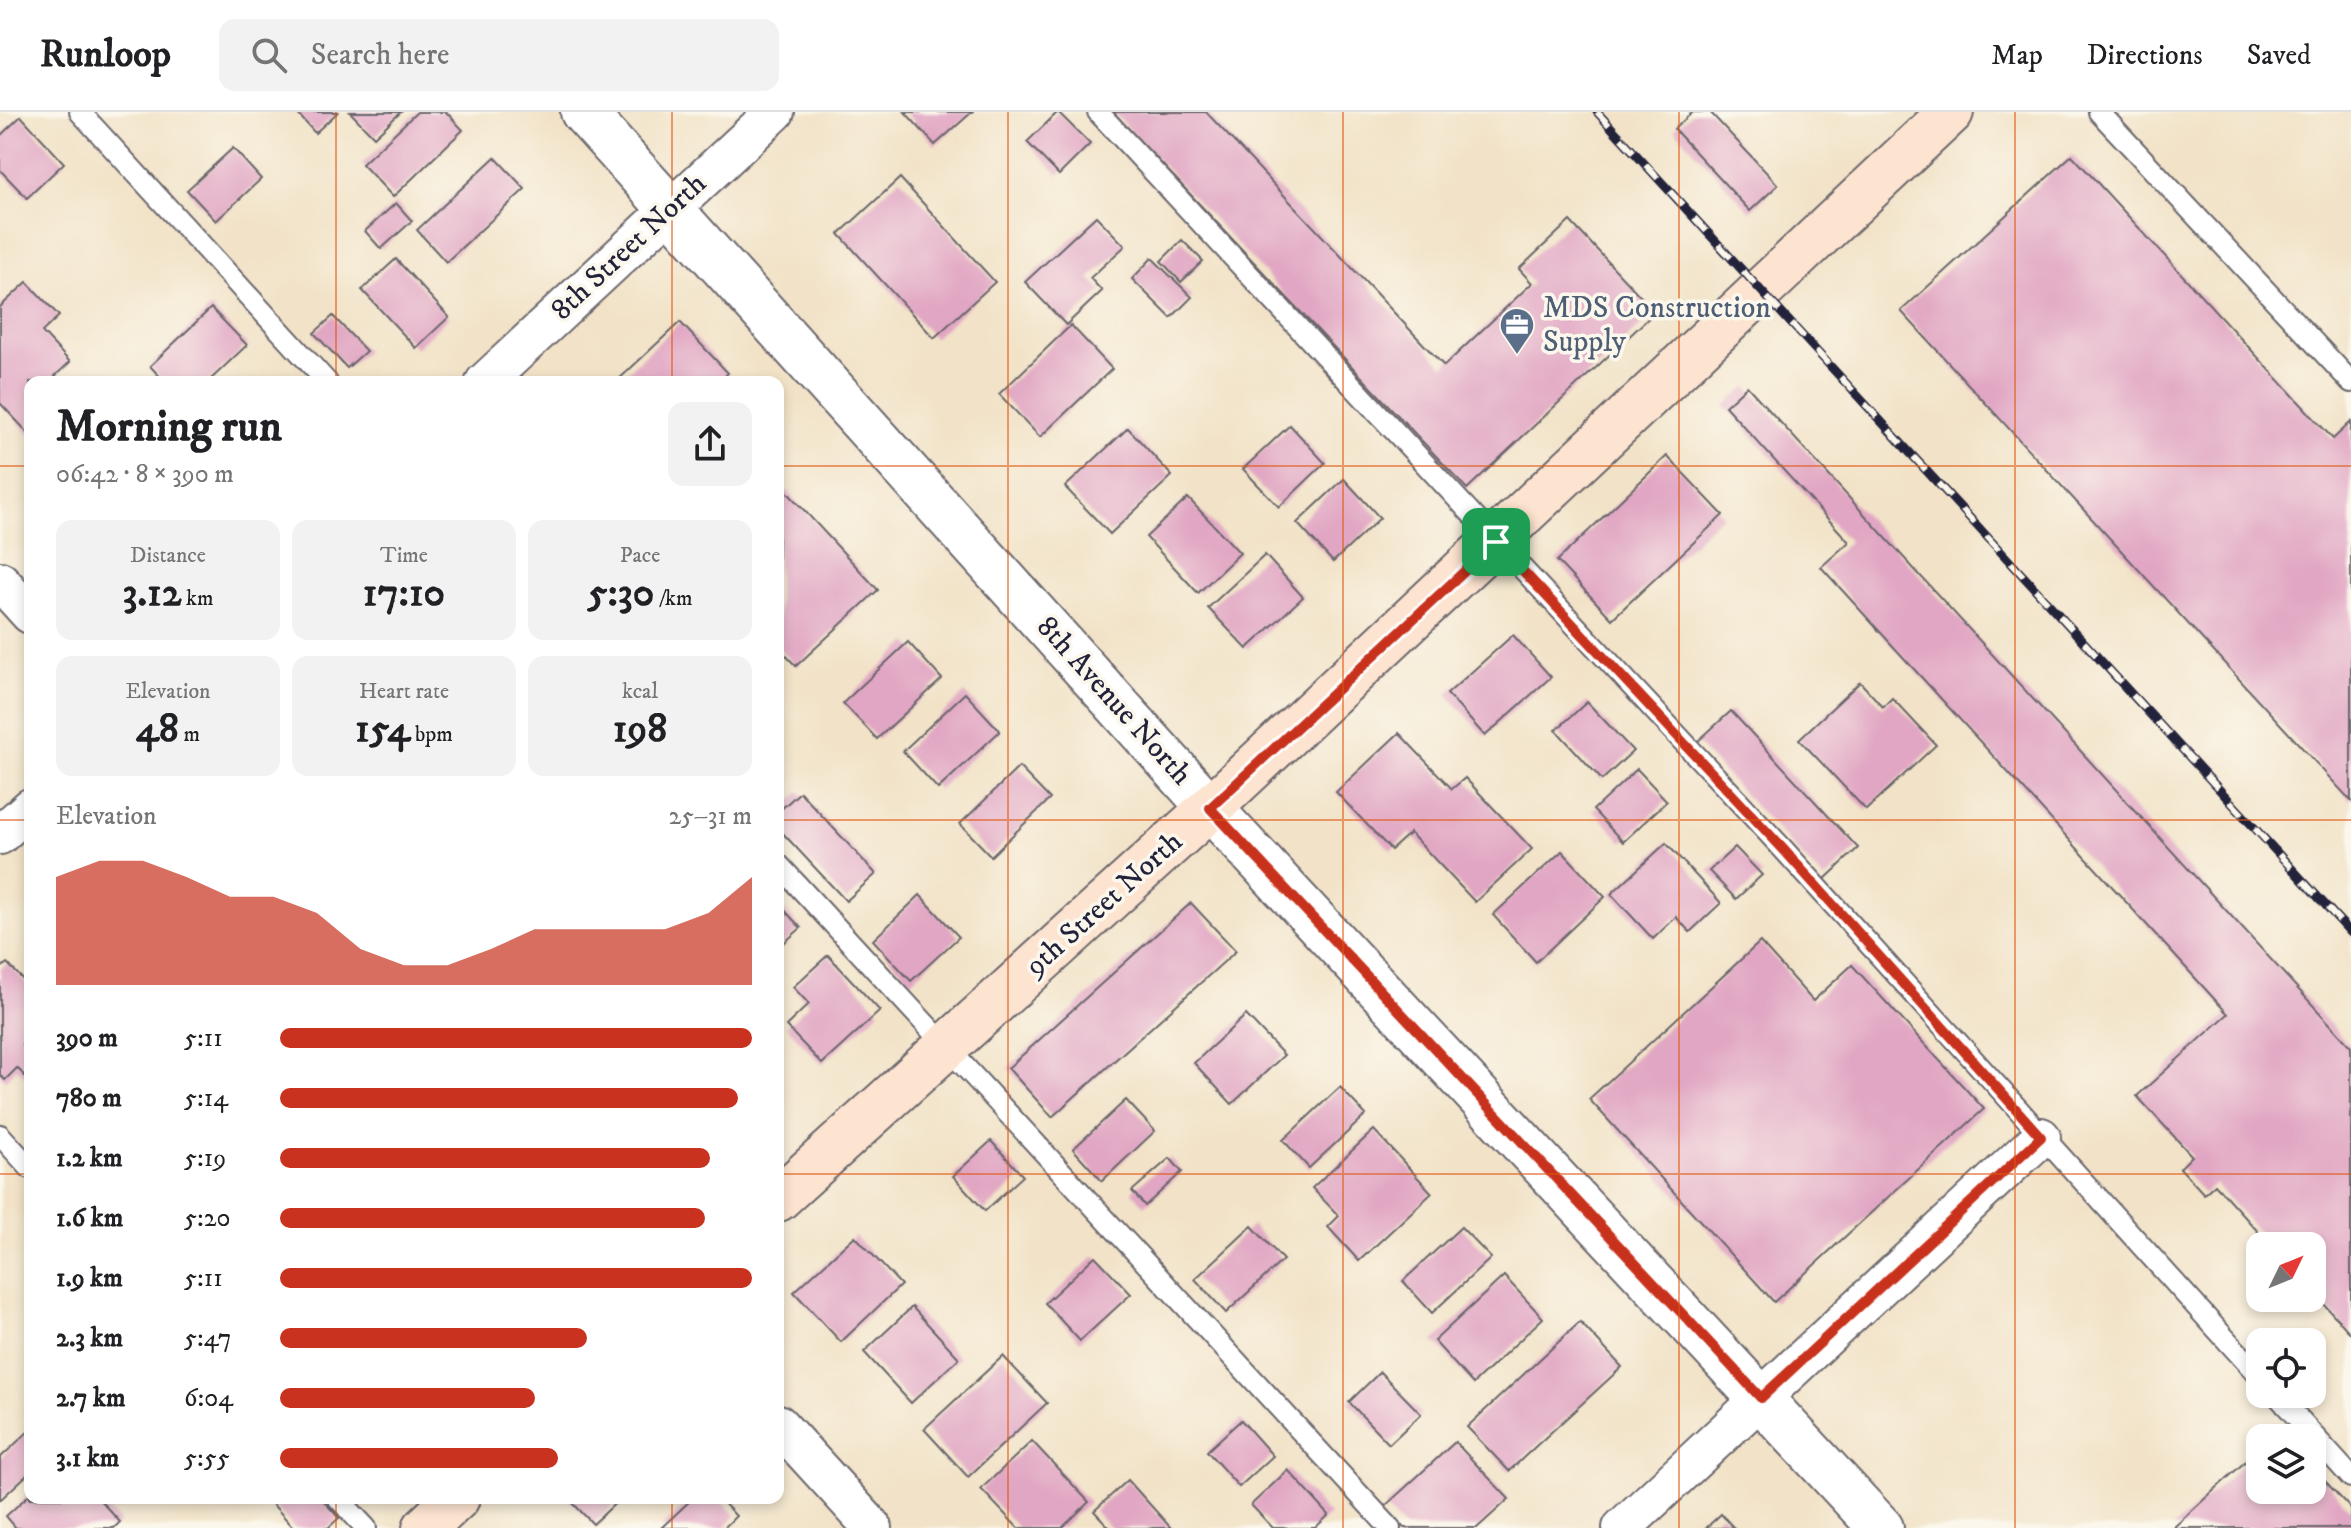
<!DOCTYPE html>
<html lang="en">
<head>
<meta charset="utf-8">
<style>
	:root { --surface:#fff; --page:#f2f2f2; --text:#202124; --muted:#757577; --line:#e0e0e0; --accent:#c8321e }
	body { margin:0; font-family:"IM FELL DW Pica",serif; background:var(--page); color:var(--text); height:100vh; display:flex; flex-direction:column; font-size:30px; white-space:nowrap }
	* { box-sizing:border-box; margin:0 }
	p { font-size:26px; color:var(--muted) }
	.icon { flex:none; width:44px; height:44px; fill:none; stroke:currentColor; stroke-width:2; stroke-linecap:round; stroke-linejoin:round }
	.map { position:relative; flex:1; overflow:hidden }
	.details { position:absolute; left:24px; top:264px; width:760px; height:1128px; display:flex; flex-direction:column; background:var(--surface); border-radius:16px; box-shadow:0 4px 12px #0003 }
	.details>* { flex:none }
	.needle { width:52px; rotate:47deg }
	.tools { position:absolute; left:2246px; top:1120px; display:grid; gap:16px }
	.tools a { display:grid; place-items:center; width:80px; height:80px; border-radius:16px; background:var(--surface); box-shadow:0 4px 12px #0003; font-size:40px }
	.pin { position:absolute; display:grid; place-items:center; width:68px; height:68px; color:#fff; margin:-34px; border-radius:16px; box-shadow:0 4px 12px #0006 }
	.round { display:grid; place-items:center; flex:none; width:84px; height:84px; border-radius:16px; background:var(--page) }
	.headline { display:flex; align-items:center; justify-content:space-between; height:136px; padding:0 32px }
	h1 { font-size:44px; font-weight:700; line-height:60px }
	.figures { display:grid; grid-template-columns:repeat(3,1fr); gap:12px; height:136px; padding:8px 32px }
	.figures div { display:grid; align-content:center; border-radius:16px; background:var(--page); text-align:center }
	.figures b { font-size:40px; font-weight:700 }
	.figures small { font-size:22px; font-weight:400 }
	.figures p { font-size:22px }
	.chart { height:224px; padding:16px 32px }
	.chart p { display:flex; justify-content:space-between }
	.chart svg { width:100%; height:144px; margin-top:8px; fill:var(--accent); opacity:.7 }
	ul { padding:0 32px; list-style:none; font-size:26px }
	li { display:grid; grid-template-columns:128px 96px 1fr; align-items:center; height:60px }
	li i { height:20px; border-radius:10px; background:var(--accent) }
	header { display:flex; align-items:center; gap:48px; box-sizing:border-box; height:112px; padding:0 40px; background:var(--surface); border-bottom:2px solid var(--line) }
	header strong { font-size:38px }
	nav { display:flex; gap:44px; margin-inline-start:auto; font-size:28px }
	.search { width:560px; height:72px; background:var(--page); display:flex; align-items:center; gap:20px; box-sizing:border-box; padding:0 28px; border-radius:16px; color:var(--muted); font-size:30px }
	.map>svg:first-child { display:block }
</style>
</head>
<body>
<header>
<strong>Runloop</strong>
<div class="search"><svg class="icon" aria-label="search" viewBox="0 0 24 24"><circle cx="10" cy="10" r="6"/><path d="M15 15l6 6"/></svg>Search here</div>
<nav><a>Map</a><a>Directions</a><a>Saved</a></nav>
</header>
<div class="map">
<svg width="2351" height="1416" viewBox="0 0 2351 1416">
	<rect width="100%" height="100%" fill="#fbf7ec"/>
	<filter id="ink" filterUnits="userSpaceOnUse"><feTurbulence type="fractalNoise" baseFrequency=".0125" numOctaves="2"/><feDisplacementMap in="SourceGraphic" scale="16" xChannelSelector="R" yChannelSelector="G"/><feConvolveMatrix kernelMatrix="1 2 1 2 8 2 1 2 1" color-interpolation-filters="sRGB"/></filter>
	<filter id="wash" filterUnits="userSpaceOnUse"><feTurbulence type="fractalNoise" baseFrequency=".006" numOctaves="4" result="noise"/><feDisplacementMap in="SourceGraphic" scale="32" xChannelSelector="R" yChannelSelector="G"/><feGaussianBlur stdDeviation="1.8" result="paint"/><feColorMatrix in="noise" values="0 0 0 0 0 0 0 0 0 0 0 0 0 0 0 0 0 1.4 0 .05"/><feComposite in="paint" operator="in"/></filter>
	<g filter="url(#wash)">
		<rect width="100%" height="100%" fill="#f2e3c8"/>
		<g id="blocks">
			<g fill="#e1a6c3">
				<polygon points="296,0 338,0 315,21"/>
				<polygon points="350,0 401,0 374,25"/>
				<polygon points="417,0 446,0 463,18 393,85 362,52"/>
				<polygon points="905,0 972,0 935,33"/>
				<polygon points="1058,0 1090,32 1059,63 1027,30"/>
				<polygon points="1113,0 1206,0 1444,254 1532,171 1519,157 1570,109 1655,200 1467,377"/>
				<polygon points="1693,0 1710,0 1778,73 1750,99 1674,17"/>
				<polygon points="21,4 64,51 27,86 0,58 0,24"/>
				<polygon points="233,36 261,67 216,109 187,78"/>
				<polygon points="2072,43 2333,327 2351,310 2351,689 1901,199"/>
				<polygon points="495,45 525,77 446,150 417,118"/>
				<polygon points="900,66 995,170 934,226 839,122"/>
				<polygon points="396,91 412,109 381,137 365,119"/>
				<polygon points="1096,104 1125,134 1090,166 1102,179 1066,213 1025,170"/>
				<polygon points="1182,128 1203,149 1181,170 1161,149"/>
				<polygon points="1152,146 1192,185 1171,206 1132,167"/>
				<polygon points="396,147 449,205 416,236 362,178"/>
				<polygon points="27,170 59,204 42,220 70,250 55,264 61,270 30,270 30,323 0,291 0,195"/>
				<polygon points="211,196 247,233 208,270 165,270 150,254"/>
				<polygon points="333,204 366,239 347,256 314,221"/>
				<polygon points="680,210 728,261 719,270 616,270"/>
				<polygon points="1071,213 1112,257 1040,325 999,282"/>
				<polygon points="1747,274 2351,935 2351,1222 2312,1179 2312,1134 2271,1134 2215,1072 2204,1082 2180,1056 2192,1044 2137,984 2228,902 1821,455 1849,430 1725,294"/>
				<polygon points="1290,313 1325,351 1279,395 1243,357"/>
				<polygon points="1128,316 1172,364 1110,422 1065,375"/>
				<polygon points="1667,344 1723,403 1612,507 1557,449"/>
				<polygon points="1344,367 1380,406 1333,450 1297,411"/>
				<polygon points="778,370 878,478 796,554 778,535"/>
				<polygon points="1188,386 1240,441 1198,481 1146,425"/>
				<polygon points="1265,443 1303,485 1247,537 1208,496"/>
				<polygon points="1513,523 1551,565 1485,624 1447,582"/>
				<polygon points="908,530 942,567 877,627 843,591"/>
				<polygon points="1860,570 1883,595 1892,586 1936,633 1866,698 1799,627"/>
				<polygon points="965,581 1000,619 938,677 903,639"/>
				<polygon points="1587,590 1633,639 1602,668 1556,618"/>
				<polygon points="1731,599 1858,736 1824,768 1696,631"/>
				<polygon points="1399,621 1452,677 1465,666 1532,737 1475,790 1410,721 1391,738 1336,680"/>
				<polygon points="1019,655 1050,687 991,744 960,712"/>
				<polygon points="1637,657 1667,689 1623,730 1593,698"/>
				<polygon points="800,680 876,762 846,789 778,716 778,700"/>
				<polygon points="1666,731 1721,791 1690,820 1676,805 1653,827 1611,782"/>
				<polygon points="1735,735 1762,763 1736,787 1709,759"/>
				<polygon points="1562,739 1605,785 1536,850 1493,803"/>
				<polygon points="920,783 959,825 911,869 873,828"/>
				<polygon points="778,791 801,816 778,836"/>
				<polygon points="1191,791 1236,839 1052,1005 1008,956"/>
				<polygon points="1760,830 1813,889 1852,853 1984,997 1774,1190 1589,987"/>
				<polygon points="828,843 880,899 822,952 786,914 809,892 793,875"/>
				<polygon points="7,851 30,875 30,925 22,933 30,941 30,969 17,956 5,968 0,963 0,857"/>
				<polygon points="1246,903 1284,943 1232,992 1194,951"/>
				<polygon points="1340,975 1366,1003 1309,1056 1283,1028"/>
				<polygon points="1126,988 1155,1019 1102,1069 1073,1037"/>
				<polygon points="1374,1018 1432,1081 1359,1149 1328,1115 1339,1104 1312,1076"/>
				<polygon points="991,1029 1023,1064 985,1099 953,1064"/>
				<polygon points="1170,1046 1182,1060 1145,1094 1132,1079"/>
				<polygon points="1252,1114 1283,1148 1226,1201 1195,1167"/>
				<polygon points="1461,1115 1491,1146 1432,1201 1403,1169"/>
				<polygon points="855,1124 901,1173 841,1230 794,1180"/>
				<polygon points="1095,1144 1131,1182 1080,1229 1045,1191"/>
				<polygon points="1504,1164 1543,1206 1473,1272 1434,1229"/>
				<polygon points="912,1195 959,1246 911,1291 864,1240"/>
				<polygon points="1580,1210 1622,1255 1509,1359 1467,1315"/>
				<polygon points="1003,1244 1047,1291 968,1365 924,1317"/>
				<polygon points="1380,1260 1421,1302 1389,1332 1349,1290"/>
				<polygon points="1241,1308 1273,1344 1239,1375 1207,1339"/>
				<polygon points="30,1318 30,1360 0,1388 0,1346"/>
				<polygon points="1032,1329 1089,1390 1062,1416 1018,1416 981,1377"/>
				<polygon points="1455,1330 1509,1387 1477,1416 1404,1416 1384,1395"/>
				<polygon points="2260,1336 2260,1378 2312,1378 2312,1355 2351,1397 2351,1416 2173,1416"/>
				<polygon points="1288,1358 1329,1403 1315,1416 1273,1416 1251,1393"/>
				<polygon points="1128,1368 1171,1416 1110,1416 1094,1399"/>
				<polygon points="30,1382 30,1386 98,1386 120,1410 114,1416 16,1416 6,1404"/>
				<polygon points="267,1386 321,1386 339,1406 328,1416 294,1416"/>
				<polygon points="568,1386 621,1386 593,1412"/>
				<polygon points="693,1386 719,1386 736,1404 724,1416 661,1416"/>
				<polygon points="1721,1402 1734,1416 1706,1416"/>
			</g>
		</g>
	</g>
	<g filter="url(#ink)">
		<use href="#blocks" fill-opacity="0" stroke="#6b666c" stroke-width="2"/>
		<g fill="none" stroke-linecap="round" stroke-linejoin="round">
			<defs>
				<g id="service">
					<polyline points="80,0 327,270"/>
					<polyline points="1098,0 1784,738 2260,1265"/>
					<polyline points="2099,0 2351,270"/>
					<polyline points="778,752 1390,1416"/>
					<polyline points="0,1023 30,1056"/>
					<polyline points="2276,1282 2351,1365"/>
					<polyline points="338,1386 366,1416"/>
				</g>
				<g id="minor">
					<polyline points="485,270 775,0"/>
					<polyline points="0,469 30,502"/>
					<polyline points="0,723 30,696"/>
					<polyline points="778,1312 873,1416"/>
					<polyline points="1622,1416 2041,1025"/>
				</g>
				<polyline id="tertiary" points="583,0 1210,696 1881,1416"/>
				<g id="secondary">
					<polyline points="778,1087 1210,696 1951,0"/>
					<polyline points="425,1416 457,1386"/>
				</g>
			</defs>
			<use href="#service" stroke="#6b666c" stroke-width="24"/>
			<use href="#minor" stroke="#6b666c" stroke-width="42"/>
			<use href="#tertiary" stroke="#6b666c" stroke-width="48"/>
			<use href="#secondary" stroke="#6b666c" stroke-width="48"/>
			<use href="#service" stroke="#fff" stroke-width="20"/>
			<use href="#minor" stroke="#fff" stroke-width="38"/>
			<use href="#tertiary" stroke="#fff" stroke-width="44"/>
			<use href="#secondary" stroke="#fde4d0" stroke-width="44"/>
			<defs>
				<polyline id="rail" points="1597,0 2351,821"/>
			</defs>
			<use href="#rail" stroke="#22223b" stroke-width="9"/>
			<use href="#rail" stroke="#fbf7ec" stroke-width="6" stroke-dasharray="18" stroke-linecap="butt"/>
		</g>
	</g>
	<g fill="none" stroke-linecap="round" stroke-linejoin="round" filter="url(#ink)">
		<defs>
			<polygon id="route" points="1496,430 1784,738 2041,1025 1761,1286 1210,696"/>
		</defs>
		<use href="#route" stroke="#fff" stroke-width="16"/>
		<use href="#route" stroke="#c8321e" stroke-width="10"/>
	</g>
	<path fill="none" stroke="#de560e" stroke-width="2" stroke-opacity="0.55" d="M336,0V270M672,0V270M1008,0V1416M1343,0V1416M1679,0V1416M2015,0V1416M0,354H30M778,354H2351M0,708H30M778,708H2351M0,1062H30M778,1062H2351M336,1386V1416M672,1386V1416"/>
	<defs>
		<symbol id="office-pin" viewBox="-11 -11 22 30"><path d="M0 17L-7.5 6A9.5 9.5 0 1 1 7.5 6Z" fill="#5c6f8a" stroke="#fbf7ec"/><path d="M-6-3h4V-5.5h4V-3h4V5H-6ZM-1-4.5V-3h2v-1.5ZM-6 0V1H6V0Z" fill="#fff"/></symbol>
	</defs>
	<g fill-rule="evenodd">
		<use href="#office-pin" x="1497" y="193" width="40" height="54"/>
	</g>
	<g text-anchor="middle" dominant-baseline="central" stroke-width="7" stroke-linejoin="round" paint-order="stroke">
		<g font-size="30" fill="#22223b" stroke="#fbf7ec">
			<text transform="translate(629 135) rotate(-43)">8th Street North</text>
			<text transform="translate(1114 589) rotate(48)">8th Avenue North</text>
			<text transform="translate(1104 792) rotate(-42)">9th Street North</text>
		</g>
		<g font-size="30" fill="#4e5e75" stroke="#fbf7ec" text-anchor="start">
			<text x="1543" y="196">MDS Construction<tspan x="1543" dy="34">Supply</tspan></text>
		</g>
	</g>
</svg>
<div class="tools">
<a><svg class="needle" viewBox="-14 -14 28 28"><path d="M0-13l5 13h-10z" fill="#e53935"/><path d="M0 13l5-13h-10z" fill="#757577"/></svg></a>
<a><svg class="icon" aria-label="locate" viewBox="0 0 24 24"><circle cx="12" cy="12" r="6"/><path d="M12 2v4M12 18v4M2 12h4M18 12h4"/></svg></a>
<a><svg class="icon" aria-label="layers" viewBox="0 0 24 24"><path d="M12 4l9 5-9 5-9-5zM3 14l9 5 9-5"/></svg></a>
</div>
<div class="pin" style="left:1496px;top:430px;background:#1e9e55"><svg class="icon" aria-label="arrive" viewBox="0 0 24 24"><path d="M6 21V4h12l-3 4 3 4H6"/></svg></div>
<section class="details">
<div class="headline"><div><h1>Morning run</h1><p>06:42 · 8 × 390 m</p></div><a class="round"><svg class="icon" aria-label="share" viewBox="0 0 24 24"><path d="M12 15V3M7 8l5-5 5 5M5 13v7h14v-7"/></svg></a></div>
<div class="figures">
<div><p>Distance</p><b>3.12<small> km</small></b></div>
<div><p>Time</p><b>17:10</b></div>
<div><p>Pace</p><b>5:30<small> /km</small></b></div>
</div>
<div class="figures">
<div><p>Elevation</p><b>48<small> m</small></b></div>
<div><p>Heart rate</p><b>154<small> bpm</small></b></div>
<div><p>kcal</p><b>198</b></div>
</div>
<div class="chart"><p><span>Elevation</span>25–31 m</p>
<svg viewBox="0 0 160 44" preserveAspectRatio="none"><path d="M0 44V11L10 6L20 6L30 11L40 17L50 17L60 22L70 33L80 38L90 38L100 33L110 27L120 27L130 27L140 27L150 22L160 11V44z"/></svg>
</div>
<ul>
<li><b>390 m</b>5:11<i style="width:100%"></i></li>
<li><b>780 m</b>5:14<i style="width:97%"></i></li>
<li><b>1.2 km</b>5:19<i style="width:91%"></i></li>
<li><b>1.6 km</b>5:20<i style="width:90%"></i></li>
<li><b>1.9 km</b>5:11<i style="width:100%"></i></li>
<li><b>2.3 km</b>5:47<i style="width:65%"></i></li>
<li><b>2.7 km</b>6:04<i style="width:54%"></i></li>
<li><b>3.1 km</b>5:55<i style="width:59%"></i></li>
</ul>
</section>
</div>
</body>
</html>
